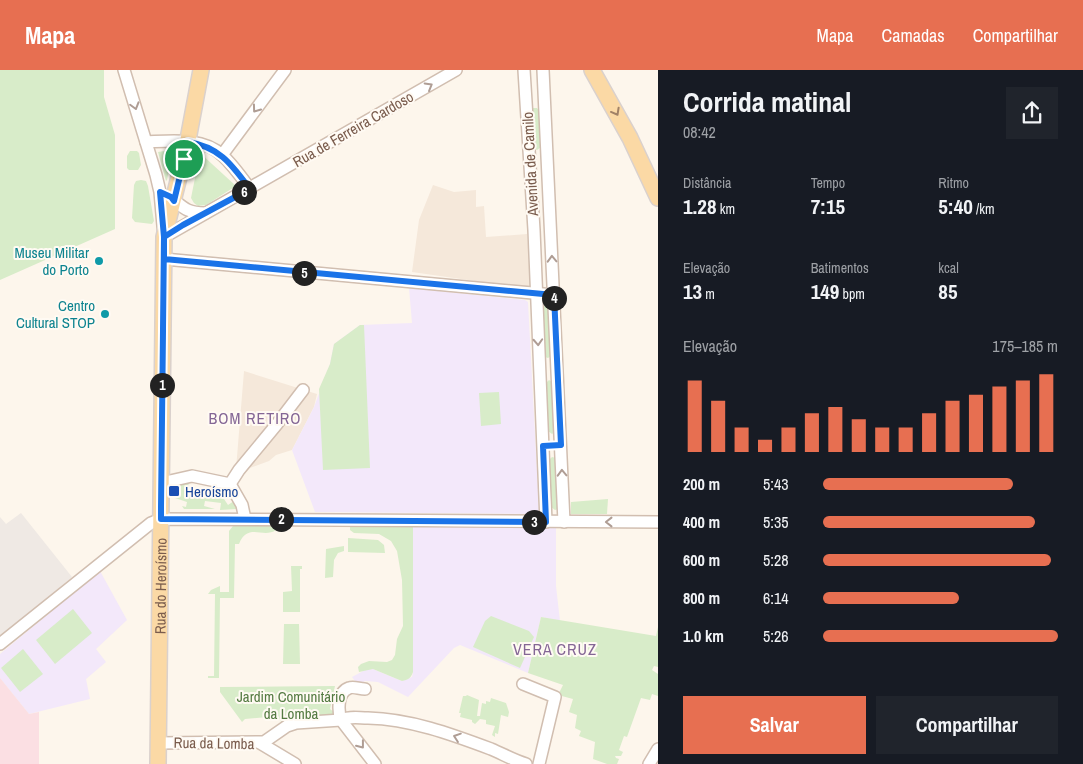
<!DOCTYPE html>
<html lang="pt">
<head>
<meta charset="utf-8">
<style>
	:root { --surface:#171b24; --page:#20242c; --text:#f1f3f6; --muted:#9ea1a6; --accent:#e76f51 }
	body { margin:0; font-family:"Archivo Narrow",sans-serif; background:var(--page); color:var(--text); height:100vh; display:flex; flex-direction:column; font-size:19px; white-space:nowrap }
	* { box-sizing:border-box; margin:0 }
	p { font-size:16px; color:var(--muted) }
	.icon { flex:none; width:28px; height:28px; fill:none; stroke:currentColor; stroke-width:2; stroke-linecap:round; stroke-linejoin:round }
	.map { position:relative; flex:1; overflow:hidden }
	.sheet { display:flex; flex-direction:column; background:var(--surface); width:425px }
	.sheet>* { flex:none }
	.pin { position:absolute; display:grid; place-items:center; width:42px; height:42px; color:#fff; margin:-21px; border:2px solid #fff; border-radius:50%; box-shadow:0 1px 5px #0007 }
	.km { position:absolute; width:25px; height:25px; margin:-12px; border-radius:50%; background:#222; color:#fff; font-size:14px; line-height:25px; text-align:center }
	.round { display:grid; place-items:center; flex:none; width:52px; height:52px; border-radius:0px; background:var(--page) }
	.head { display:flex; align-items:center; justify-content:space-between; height:85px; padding:0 25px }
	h1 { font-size:28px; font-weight:700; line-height:38px }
	.metrics { display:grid; grid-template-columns:repeat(3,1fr); gap:8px; height:85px; padding:5px 25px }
	.metrics div { display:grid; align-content:center }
	.metrics b { font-size:21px; font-weight:700 }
	.metrics small { font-size:14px; font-weight:400 }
	.metrics p { font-size:14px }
	.chart { height:140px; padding:10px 25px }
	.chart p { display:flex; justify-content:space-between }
	.chart svg { width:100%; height:90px; margin-top:5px; stroke:var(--accent); stroke-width:6 }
	.primary-button { display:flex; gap:10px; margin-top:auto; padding:10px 25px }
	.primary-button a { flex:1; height:58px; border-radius:0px; background:var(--accent); color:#fff; font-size:20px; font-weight:700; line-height:58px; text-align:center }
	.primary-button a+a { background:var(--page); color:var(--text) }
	ul { padding:0 25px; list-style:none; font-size:16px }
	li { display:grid; grid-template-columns:80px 60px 1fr; align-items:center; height:38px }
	li i { height:12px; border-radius:6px; background:var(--accent) }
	header { display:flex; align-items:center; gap:30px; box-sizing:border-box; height:70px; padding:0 25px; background:var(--accent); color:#fff }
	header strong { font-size:24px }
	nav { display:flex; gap:28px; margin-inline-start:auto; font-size:18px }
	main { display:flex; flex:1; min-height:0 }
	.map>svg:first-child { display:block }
</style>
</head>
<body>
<header>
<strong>Mapa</strong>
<nav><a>Mapa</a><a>Camadas</a><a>Compartilhar</a></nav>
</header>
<main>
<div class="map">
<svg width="658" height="694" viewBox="0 0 658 694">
	<rect width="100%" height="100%" fill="#fdf6ec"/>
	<g fill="#f5e8da">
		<polygon points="433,115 454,122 476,120 476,137 484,136 486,167 527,164 532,219 412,202 419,150"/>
		<polygon points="244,301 317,324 314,337 292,380 276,385 269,391 247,399 236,399"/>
	</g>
	<polygon fill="#efe9e4" points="21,443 72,507 0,567 0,447 6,454"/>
	<g fill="#f3e8fa">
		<polygon points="409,218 525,230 528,232 539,440 538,444 315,442 292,380 314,337 330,294 334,274 360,255 412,253"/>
		<polygon points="413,457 556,457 556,516 560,551 541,547 528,603 460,575 454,578 408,627 378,612 365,611 358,615 352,607 365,600 373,599 402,611 412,607 413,602"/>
		<polygon points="100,501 127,550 96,579 106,592 86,609 90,629 29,644 0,608 0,584"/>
	</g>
	<polygon fill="#fbdfe3" points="0,608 29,644 39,642 39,694 0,694"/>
	<g fill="#d8ecc9">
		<polygon points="0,0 104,0 104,27 115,65 115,159 0,210"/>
		<polygon points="533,38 537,38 539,41 541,77 537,80 534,79 531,41"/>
		<polygon points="170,80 172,83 167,110 166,111 158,82"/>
		<polygon points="130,81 137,81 139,83 141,95 138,100 129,100 127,98 127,86"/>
		<polygon points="200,83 236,116 206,135 198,136 194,133 191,128"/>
		<polygon points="141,110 146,111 148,116 154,151 152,154 135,152 132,148 134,115 136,111"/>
		<polygon points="545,235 549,237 551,286 548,288 545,287 542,236"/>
		<polygon points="360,255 364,255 370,398 323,400 319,319 330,294 334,274"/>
		<polygon points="549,310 552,312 555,362 552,364 548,361 545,314"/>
		<polygon points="499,322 501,354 481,356 479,323"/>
		<polygon points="552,387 556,388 558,439 555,440 551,437 549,390"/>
		<polygon points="189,410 188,419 222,426 228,435 234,431 237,435 236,439 220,440 221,433 205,431 204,436 215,439 184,439 182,436 186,437 187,432 172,427 177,414"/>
		<polygon points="608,429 607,444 571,444 571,432"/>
		<path d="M233,456H272L276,460C263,469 248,452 239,474H235L234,528H220L219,608H208V606H214L215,524H208L211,520L220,516V522H229V461Z"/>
		<path d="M350,456L413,457V602C411,608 408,610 402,611L373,599L359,602L358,597L361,594L369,591L387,592L392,590L395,585L397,569L403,556L402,510L397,481L391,471L379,464L354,463L350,460Z"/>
		<polygon points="348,468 378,470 384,475 385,483 348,482"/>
		<polygon points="344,476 344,481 338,483 334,490 333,507 325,508 326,479"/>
		<polygon points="291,496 302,496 302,499 300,499 300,542 283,542 283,522 292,521"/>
		<polygon points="73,539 92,563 55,594 36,570"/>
		<polygon points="491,546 529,561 534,567 520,598 473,577 485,551"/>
		<polygon points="541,547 656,566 658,557 658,597 654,596 652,600 658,604 658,626 652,624 650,630 641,628 627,667 624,666 619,680 623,682 621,686 615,686 616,688 619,689 617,694 607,694 593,689 595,672 579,666 581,661 575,658 577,645 569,642 573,629 558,625 563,615 528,603"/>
		<polygon points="284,554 299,554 300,594 283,594"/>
		<polygon points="23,579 43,604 20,622 1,598"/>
		<polygon points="335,616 330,639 335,643 334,649 284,657 278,646 245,649 242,652 220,622 220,617"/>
		<polygon points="467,625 479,630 477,646 480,646 482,633 486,634 486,631 490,632 491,628 506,633 509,642 508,647 501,645 498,664 495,663 495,667 492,665 495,656 486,654 486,650 480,649 475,654 472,652 472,650 460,647 461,643 459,643 463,626 466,626"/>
	</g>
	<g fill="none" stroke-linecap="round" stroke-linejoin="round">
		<defs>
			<g id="minor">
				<polyline points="124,0 156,105 160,122 164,167 456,0"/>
				<polyline points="524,0 534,160 546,452"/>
				<polyline points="543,0 564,452"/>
				<path d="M146,72C171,71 203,67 222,85C233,95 242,108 250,119"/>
				<polyline points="222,85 285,0"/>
				<path d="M169,126C183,137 186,143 205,143"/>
				<polyline points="164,189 554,225"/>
				<polyline points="161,413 192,406 230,414 242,435 245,449"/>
				<polyline points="230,414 239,400 277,354 303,320"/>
				<polyline points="0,574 151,453 161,449 658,452"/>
				<polyline points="523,614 555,627 539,694"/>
				<path d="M365,619C359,619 354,616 349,618C337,622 338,641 341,650C349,646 358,648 368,648C410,649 451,664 491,679C503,684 513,690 526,694"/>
				<polyline points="158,673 264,672 287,656 296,653 341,650 375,694"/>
				<polyline points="260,673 295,694"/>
				<polyline points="649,694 658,679"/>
			</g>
			<g id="major">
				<polyline points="592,0 630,68 658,128"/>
				<path id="s1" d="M158,694L164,167L187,75L201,0"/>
			</g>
		</defs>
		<use href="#minor" stroke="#d1beb0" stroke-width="14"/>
		<use href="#major" stroke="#dad1cd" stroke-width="18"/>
		<use href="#minor" stroke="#fff" stroke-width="11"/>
		<use href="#major" stroke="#fbd9a5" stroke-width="15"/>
	</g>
	<defs><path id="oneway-chevron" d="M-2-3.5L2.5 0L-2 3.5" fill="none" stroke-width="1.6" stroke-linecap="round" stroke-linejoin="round" transform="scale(1.25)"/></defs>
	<g stroke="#af9d94">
		<use href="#oneway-chevron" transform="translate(429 16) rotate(-30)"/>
		<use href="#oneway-chevron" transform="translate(135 36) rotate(74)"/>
		<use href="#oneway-chevron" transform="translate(256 39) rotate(126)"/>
		<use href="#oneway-chevron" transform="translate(552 189) rotate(-92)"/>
		<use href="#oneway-chevron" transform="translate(538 272) rotate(87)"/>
		<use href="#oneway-chevron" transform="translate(562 403) rotate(-92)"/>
		<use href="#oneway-chevron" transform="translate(609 452) rotate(-180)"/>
		<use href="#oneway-chevron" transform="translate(457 667) rotate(-161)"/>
		<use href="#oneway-chevron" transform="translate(361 675) rotate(52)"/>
	</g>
	<use stroke="#a18267" href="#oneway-chevron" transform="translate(616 42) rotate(61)"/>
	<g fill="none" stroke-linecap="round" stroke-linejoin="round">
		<defs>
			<path id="route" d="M184,89L174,131L171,127L160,122L164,167L163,259V261L161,437V449L546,452L543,376L561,375L554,225L164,189V167L183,155L250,119C232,95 220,77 188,72L184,89"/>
		</defs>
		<use href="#route" stroke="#fff" stroke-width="10"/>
		<use href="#route" stroke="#1a73e8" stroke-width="6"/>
	</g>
	<g fill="#0f9aa8" stroke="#fffaf3" stroke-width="2">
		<circle cx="99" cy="191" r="5"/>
		<circle cx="105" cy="244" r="5"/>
	</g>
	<rect fill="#1a4fb4" stroke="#fffaf3" stroke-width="2" x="168" y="415" width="12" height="12" rx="2.5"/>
	<g text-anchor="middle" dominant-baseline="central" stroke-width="4" stroke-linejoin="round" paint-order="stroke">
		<g font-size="15" fill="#7a5c4d" stroke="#fffaf3">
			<text transform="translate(353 59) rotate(-30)">Rua de Ferreira Cardoso</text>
			<text transform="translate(530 94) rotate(-93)">Avenida de Camilo</text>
			<text stroke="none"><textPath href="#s1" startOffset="178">Rua do Heroísmo</textPath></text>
			<text transform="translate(214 673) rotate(1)">Rua da Lomba</text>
		</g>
		<g font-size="15" fill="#0d838f" stroke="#fffaf3" text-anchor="end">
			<text x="89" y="182">Museu Militar<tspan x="89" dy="17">do Porto</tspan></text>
			<text x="95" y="235">Centro<tspan x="95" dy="17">Cultural STOP</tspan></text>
		</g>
		<g font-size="15" fill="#164399" stroke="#fffaf3" text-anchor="start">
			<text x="185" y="421">Heroísmo</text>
		</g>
		<g font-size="15" fill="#537a41" stroke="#fffaf3">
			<text x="291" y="626">Jardim Comunitário<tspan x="291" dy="17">da Lomba</tspan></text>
		</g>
		<g font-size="16" letter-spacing="1" fill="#846695" stroke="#fffaf3">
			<text x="255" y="348">BOM RETIRO</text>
			<text x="555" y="579">VERA CRUZ</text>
		</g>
	</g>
</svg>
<div class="pin" style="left:184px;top:89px;background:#1e9e55"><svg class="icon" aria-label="arrive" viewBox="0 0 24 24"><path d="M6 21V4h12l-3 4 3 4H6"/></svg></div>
<b class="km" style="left:162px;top:315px">1</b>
<b class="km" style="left:281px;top:449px">2</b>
<b class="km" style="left:534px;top:452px">3</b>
<b class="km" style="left:554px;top:228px">4</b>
<b class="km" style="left:304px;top:203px">5</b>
<b class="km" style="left:244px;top:122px">6</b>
</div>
<section class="sheet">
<div class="head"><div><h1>Corrida matinal</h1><p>08:42</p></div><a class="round"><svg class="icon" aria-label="share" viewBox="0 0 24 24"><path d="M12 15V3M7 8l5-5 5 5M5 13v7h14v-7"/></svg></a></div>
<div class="metrics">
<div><p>Distância</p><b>1.28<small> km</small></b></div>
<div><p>Tempo</p><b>7:15</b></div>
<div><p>Ritmo</p><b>5:40<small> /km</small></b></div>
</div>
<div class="metrics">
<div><p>Elevação</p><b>13<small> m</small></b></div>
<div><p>Batimentos</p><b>149<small> bpm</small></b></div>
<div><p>kcal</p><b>85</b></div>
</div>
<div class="chart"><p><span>Elevação</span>175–185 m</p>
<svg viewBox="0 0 160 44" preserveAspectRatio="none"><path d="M5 44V9M15 44V19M25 44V32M35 44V38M45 44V32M55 44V25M65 44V22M75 44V28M85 44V32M95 44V32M105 44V25M115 44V19M125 44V16M135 44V12M145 44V9M155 44V6"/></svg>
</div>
<ul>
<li><b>200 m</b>5:43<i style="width:81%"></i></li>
<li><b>400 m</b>5:35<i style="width:90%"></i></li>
<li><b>600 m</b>5:28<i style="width:97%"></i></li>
<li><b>800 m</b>6:14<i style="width:58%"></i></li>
<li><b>1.0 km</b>5:26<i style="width:100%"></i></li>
</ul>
<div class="primary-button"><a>Salvar</a><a>Compartilhar</a></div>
</section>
</main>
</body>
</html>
